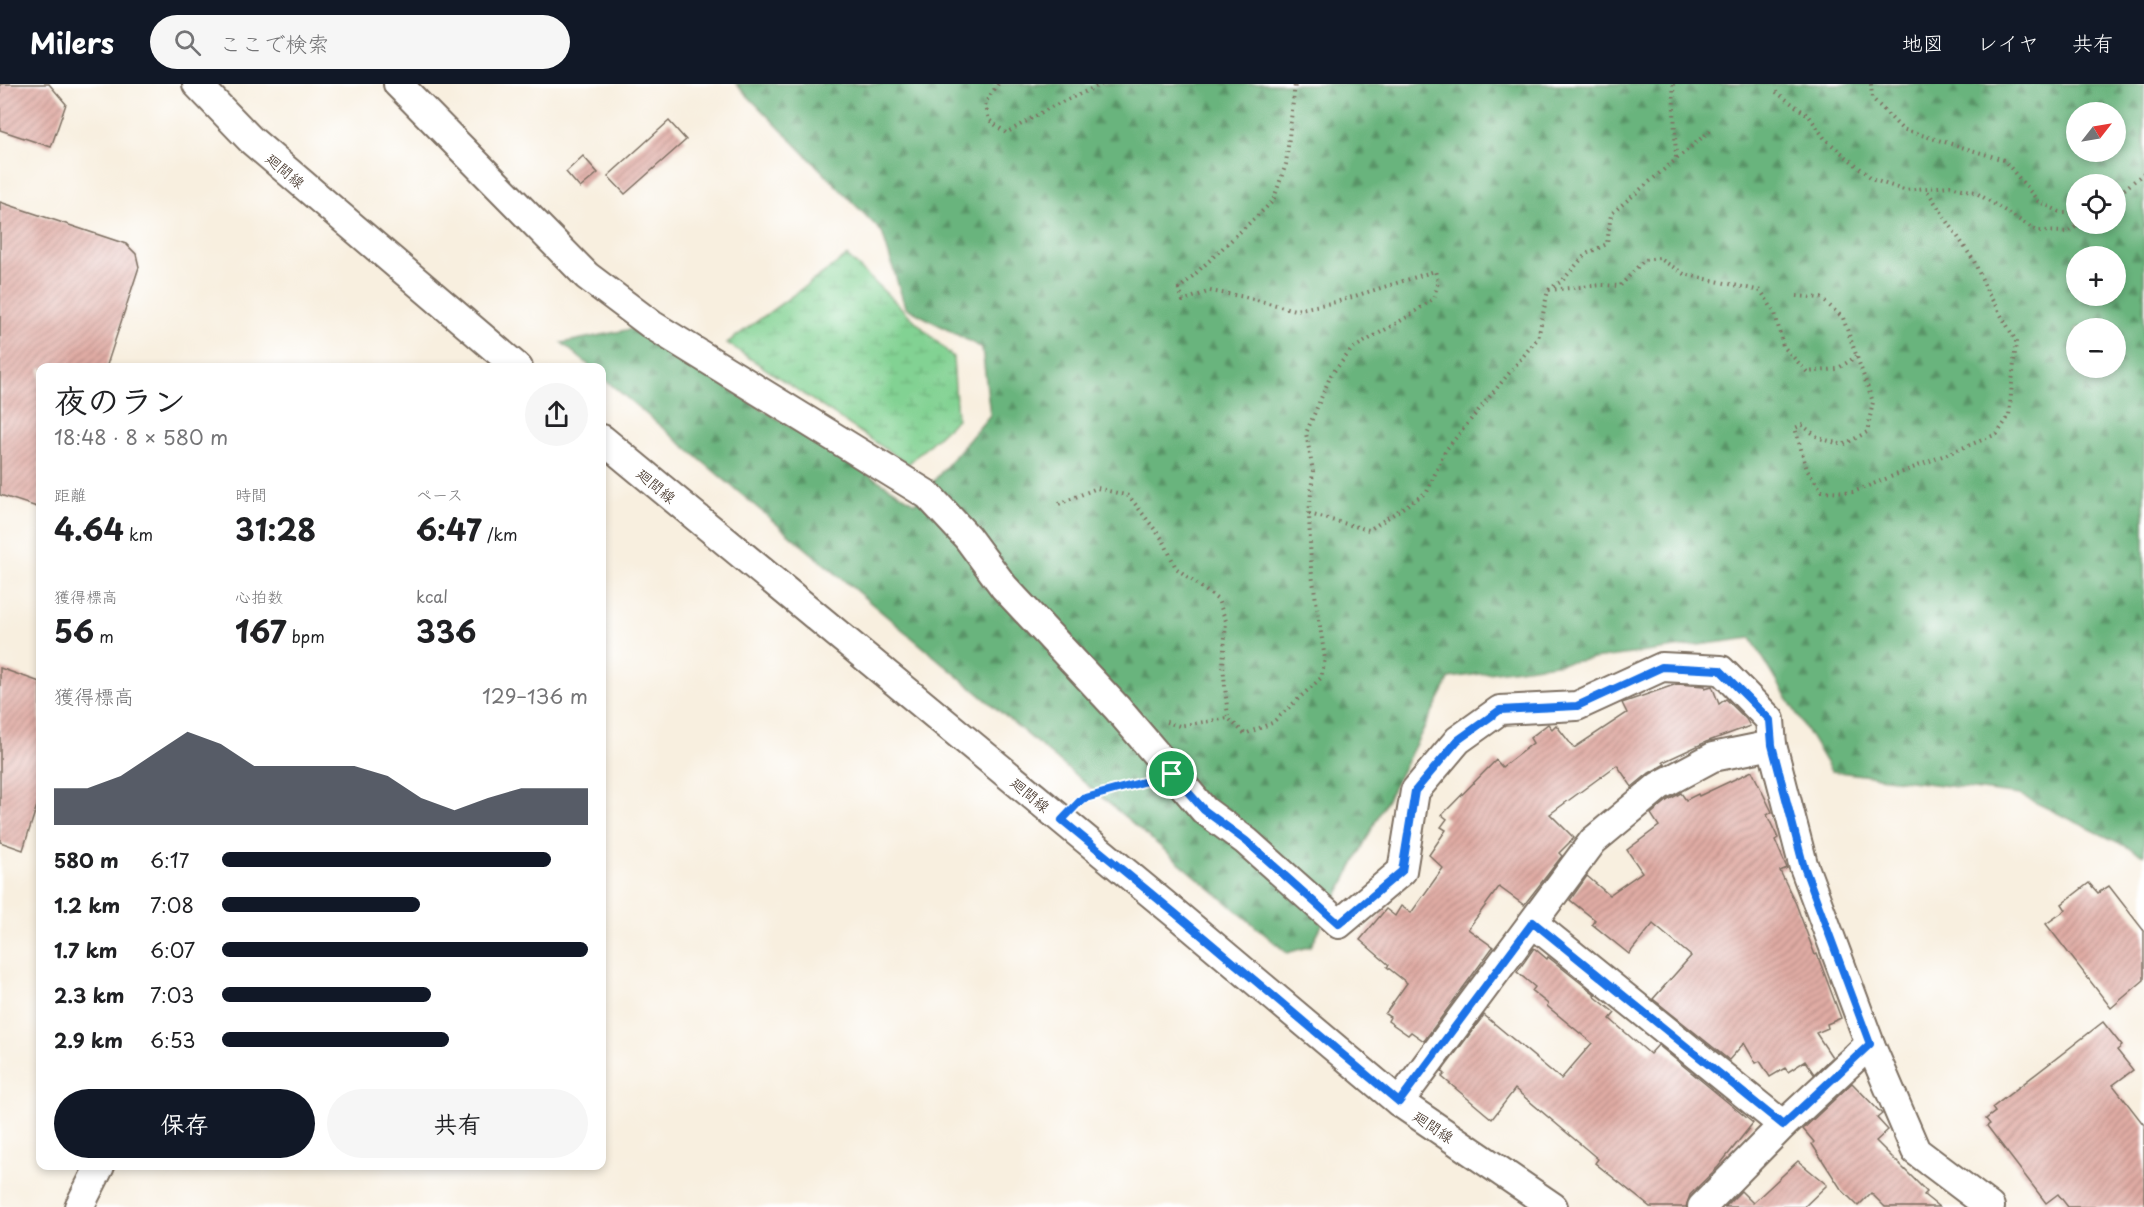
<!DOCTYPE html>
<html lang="ja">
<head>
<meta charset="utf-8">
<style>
	:root { --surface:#fff; --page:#f6f6f6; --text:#202124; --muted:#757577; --accent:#111827 }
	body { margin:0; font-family:"Playpen Sans","Klee One",sans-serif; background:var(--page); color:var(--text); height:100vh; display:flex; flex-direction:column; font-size:22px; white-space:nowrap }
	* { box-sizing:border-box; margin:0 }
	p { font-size:20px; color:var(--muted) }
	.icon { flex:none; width:33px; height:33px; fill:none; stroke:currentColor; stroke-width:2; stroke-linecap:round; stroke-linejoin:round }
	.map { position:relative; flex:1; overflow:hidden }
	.side { position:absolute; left:36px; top:279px; width:570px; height:807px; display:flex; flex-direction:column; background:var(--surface); border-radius:12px; box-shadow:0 3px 9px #0003 }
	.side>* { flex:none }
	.needle { width:39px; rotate:59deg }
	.controls { position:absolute; left:2066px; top:18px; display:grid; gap:12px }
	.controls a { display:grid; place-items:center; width:60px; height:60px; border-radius:50%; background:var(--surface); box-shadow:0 3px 9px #0003; font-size:30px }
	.pin { position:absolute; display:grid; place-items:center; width:51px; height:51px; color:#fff; margin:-26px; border:3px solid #fff; border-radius:50%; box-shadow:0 2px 6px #0007 }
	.round { display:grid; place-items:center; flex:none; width:63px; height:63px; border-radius:32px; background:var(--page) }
	.overview { display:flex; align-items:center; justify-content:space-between; height:102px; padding:0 18px }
	h1 { font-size:33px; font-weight:700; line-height:45px }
	.metrics { display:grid; grid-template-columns:repeat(3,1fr); gap:9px; height:102px; padding:6px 18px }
	.metrics div { display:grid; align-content:center }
	.metrics b { font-size:30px; font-weight:700 }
	.metrics small { font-size:16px; font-weight:400 }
	.metrics p { font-size:16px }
	.chart { height:168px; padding:12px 18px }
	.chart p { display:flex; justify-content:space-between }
	.chart svg { width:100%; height:108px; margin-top:6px; fill:var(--accent); opacity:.7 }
	.primary-button { display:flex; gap:12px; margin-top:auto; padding:12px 18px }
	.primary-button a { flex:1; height:69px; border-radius:36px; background:var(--accent); color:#fff; font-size:24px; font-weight:700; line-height:69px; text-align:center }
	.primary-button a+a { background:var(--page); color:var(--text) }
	ul { padding:0 18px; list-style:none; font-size:20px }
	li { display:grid; grid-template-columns:96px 72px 1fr; align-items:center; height:45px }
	li i { height:15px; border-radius:8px; background:var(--accent) }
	header { display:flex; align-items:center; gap:36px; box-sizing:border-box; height:84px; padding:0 30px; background:var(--accent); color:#fff }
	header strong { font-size:28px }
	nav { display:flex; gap:33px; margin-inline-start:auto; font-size:21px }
	.search { width:420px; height:54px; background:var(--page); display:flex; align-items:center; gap:15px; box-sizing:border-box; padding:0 21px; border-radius:33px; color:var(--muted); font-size:22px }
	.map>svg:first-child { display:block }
</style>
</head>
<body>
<header>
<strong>Milers</strong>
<div class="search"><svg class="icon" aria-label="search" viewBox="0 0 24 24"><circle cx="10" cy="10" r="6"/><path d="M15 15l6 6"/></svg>ここで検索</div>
<nav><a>地図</a><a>レイヤ</a><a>共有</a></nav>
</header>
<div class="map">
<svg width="2144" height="1123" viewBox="0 0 2144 1123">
	<defs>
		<pattern id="forest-firs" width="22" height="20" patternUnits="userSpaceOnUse" patternTransform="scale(1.5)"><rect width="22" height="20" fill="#69b47d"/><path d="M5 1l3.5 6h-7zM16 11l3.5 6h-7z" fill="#589366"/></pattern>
		<pattern id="wetland-marsh" width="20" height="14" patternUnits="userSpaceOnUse" patternTransform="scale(1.5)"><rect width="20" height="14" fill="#82d293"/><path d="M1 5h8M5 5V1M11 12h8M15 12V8" fill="none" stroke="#71b47e"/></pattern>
		<pattern id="building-hatch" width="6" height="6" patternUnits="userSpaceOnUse" patternTransform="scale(1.5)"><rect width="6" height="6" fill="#e0aca4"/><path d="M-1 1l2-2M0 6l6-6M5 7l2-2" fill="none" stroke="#b78c85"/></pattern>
	</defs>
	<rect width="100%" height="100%" fill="#fff"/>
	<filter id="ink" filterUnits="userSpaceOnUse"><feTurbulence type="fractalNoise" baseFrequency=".0167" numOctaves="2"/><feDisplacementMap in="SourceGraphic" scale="12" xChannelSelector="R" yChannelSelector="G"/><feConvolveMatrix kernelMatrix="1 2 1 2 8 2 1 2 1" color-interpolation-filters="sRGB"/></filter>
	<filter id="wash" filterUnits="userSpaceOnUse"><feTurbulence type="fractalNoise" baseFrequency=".008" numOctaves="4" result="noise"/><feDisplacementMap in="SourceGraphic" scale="24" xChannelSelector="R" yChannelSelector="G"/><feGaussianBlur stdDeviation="1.35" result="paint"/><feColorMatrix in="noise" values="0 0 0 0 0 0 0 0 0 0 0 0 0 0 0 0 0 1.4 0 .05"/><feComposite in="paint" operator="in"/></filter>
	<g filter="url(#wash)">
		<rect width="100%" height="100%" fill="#f8efdf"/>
		<path fill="url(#forest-firs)" stroke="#526f4e" stroke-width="1.5" fill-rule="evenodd" d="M736,0H2144V771L2020,711L1831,687L1751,554L1450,594L1311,862L1287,869L602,293V284L591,283L562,259L631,245L915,419L990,331L982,264L905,223L882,148ZM2076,28H2115V68H2076ZM2076,100H2115V140H2076ZM2076,172H2115V212H2076ZM2076,244H2115V284H2076Z"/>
		<polygon fill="url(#wetland-marsh)" stroke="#5e7e58" stroke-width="1.5" points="847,172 953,273 957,335 908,380 727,259"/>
		<g id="blocks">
			<g fill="url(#building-hatch)">
				<polygon points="0,0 49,0 66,20 51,63 0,46"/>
				<polygon points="669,37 686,56 625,110 608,92"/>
				<polygon points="583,72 598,89 580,104 566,88"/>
				<polygon points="0,118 126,160 136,170 139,183 106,284 40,284 40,424 0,411"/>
				<polygon points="0,584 40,598 40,712 23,766 0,758"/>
				<polygon points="1677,600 1705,602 1705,604 1712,602 1719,620 1726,615 1746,635 1750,642 1706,658 1663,678 1665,680 1649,689 1632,703 1617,681 1550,730 1574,754 1559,769 1562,772 1524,821 1499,803 1468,845 1493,863 1424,957 1411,948 1408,951 1388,937 1390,933 1385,930 1407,899 1387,883 1389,881 1360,856 1386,825 1395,832 1401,822 1411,829 1443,784 1429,771 1446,746 1441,743 1447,735 1442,731 1496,676 1502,683 1533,659 1530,654 1548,640 1552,645 1556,641 1574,664 1627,629 1622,619"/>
				<polygon points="1752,687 1772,728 1767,731 1778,754 1775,756 1787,784 1780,787 1796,820 1815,871 1817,870 1841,934 1827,940 1828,944 1816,949 1832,973 1814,990 1805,977 1788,988 1785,984 1770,993 1760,977 1756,979 1744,959 1729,976 1653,915 1691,872 1653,840 1629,870 1592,840 1595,836 1570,816 1587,792 1609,811 1642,788 1627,766 1659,742 1651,730 1668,716 1681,709 1686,716 1698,710 1699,712"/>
				<polygon points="2089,799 2098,809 2109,802 2144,847 2144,896 2111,924 2046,840 2066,826 2062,820"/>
				<polygon points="1534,864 1547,875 1548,873 1596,911 1594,912 1615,929 1610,935 1650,970 1658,961 1753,1039 1718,1083 1690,1111 1686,1123 1650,1123 1595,1079 1598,1075 1515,1005 1492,1035 1442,993 1445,990 1442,987 1484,931 1561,995 1592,959 1547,922 1548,920 1532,907 1535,903 1517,888"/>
				<polygon points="2103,938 2122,962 2117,966 2133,986 2113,1001 2144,1041 2144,1123 2068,1123 2058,1110 2046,1119 1987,1042 1990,1040 1986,1035 1995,1028 1992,1024"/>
				<polygon points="1852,999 1882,1030 1877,1034 1888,1046 1876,1057 1927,1108 1924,1111 1939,1123 1885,1123 1871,1109 1858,1122 1841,1105 1812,1060 1814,1058 1803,1045"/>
				<polygon points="1798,1077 1827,1101 1804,1123 1725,1123 1741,1107 1753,1119"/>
			</g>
		</g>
	</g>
	<g filter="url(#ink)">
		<use href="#blocks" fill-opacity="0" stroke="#7d6f62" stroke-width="1.5"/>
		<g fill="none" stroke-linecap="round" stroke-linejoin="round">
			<defs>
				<g id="minor">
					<polyline points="197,0 251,56 518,284"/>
					<polyline points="398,0 587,192 652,241 928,411 967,453 1004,503 1117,624 1204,726 1246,757 1339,840 1402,787 1415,707 1458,656 1500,626 1577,622 1662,583 1721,586 1770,636 1772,661 1803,780 1870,960 1916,1067 1990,1123"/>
					<polyline points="602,355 1176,830 1399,1018 1553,1123"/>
					<polyline points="1533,839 1783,1041"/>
					<polyline points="1399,1018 1593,757 1659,702 1713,673 1772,661"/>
					<polyline points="79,1123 100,1082"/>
					<polyline points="1702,1123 1783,1041 1870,960"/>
				</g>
			</defs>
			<use href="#minor" stroke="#7d6f62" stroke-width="32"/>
			<g stroke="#7d6f62" stroke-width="4" stroke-dasharray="1.5 4.5" stroke-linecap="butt">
				<polyline points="998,0 985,19 989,36 1006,49 1051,23 1102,0"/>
				<polyline points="1673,0 1676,74"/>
				<polyline points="1871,0 1872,14 1902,45 2004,76 2038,117 2062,129 2076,129"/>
				<polyline points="1776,8 1809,32 1825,55 1874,96 1904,106 1950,102 1975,108 2037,147 2068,148 2080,140"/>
				<polyline points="2115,113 2144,89"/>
				<polyline points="1549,206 1602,201 1620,202 1644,176 1659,174 1684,190 1761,207 1775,229 1783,262 1807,288 1837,285 1857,272"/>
				<polyline points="1797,212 1821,214 1843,234 1873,318 1867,348 1843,361 1819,354 1802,341 1795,344 1807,386 1822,407 1853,408 1997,350 2009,332 2016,257 1987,207 1974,177 1926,105"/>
				<polyline points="1059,420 1097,404 1129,412 1163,456 1176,484 1218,516 1226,537 1223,581 1228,634 1245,650 1272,639 1321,594 1325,575 1311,484 1309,430 1313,387 1306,349 1331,291 1352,265 1409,232 1434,214 1438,197 1435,187 1336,218 1295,226 1245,213 1210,207 1183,217 1179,205 1273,117 1286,80 1295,0"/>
				<polyline points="1309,430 1369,446 1427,408 1445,367 1538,254 1548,206 1562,197 1586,170 1607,160 1611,130 1711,46"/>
				<polyline points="1166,638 1179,642 1228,634"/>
				<polyline points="1081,716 1145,697"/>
			</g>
			<use href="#minor" stroke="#fff" stroke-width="28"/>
		</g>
	</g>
	<g fill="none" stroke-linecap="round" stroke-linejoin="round" filter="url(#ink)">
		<defs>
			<polygon id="route" points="1662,583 1720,586 1770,636 1772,661 1803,780 1870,960 1783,1041 1533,838 1399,1018 1176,830 1062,736 1082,715 1172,690 1204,726 1246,757 1339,840 1402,787 1415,707 1458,656 1500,626 1577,622"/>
		</defs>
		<use href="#route" stroke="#fff" stroke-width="12"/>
		<use href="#route" stroke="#1a73e8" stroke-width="8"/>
	</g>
	<g text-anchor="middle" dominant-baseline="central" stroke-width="4.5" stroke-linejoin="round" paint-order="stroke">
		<g font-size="15" fill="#3b2a1e" stroke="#fff">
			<text transform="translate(286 86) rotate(41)">廻間線</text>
			<text transform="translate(657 401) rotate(40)">廻間線</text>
			<text transform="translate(1031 710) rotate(40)">廻間線</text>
			<text transform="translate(1434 1042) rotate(34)">廻間線</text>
		</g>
	</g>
</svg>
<div class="controls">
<a><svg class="needle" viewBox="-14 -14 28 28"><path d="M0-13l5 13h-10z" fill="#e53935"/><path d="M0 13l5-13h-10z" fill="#757577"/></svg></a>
<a><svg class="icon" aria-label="locate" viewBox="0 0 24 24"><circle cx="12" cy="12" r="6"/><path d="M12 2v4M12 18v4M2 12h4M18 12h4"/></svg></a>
<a>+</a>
<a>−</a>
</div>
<div class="pin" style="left:1172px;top:690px;background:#1e9e55"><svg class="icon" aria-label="arrive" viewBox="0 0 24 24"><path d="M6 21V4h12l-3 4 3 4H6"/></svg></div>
<section class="side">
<div class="overview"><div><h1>夜のラン</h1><p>18:48 · 8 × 580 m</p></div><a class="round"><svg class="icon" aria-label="share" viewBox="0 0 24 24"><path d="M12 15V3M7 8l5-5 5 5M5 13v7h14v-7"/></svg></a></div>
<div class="metrics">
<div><p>距離</p><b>4.64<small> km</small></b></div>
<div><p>時間</p><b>31:28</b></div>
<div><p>ペース</p><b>6:47<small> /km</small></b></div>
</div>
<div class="metrics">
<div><p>獲得標高</p><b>56<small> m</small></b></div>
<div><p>心拍数</p><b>167<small> bpm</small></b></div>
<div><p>kcal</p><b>336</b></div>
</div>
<div class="chart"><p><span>獲得標高</span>129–136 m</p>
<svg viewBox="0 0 160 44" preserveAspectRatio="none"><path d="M0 44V29L10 29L20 24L30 15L40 6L50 11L60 20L70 20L80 20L90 20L100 24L110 33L120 38L130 33L140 29L150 29L160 29V44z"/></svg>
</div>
<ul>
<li><b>580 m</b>6:17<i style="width:90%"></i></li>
<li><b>1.2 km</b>7:08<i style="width:54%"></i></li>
<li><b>1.7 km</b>6:07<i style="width:100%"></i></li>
<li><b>2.3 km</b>7:03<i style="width:57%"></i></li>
<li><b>2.9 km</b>6:53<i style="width:62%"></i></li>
</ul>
<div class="primary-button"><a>保存</a><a>共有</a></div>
</section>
</div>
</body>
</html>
